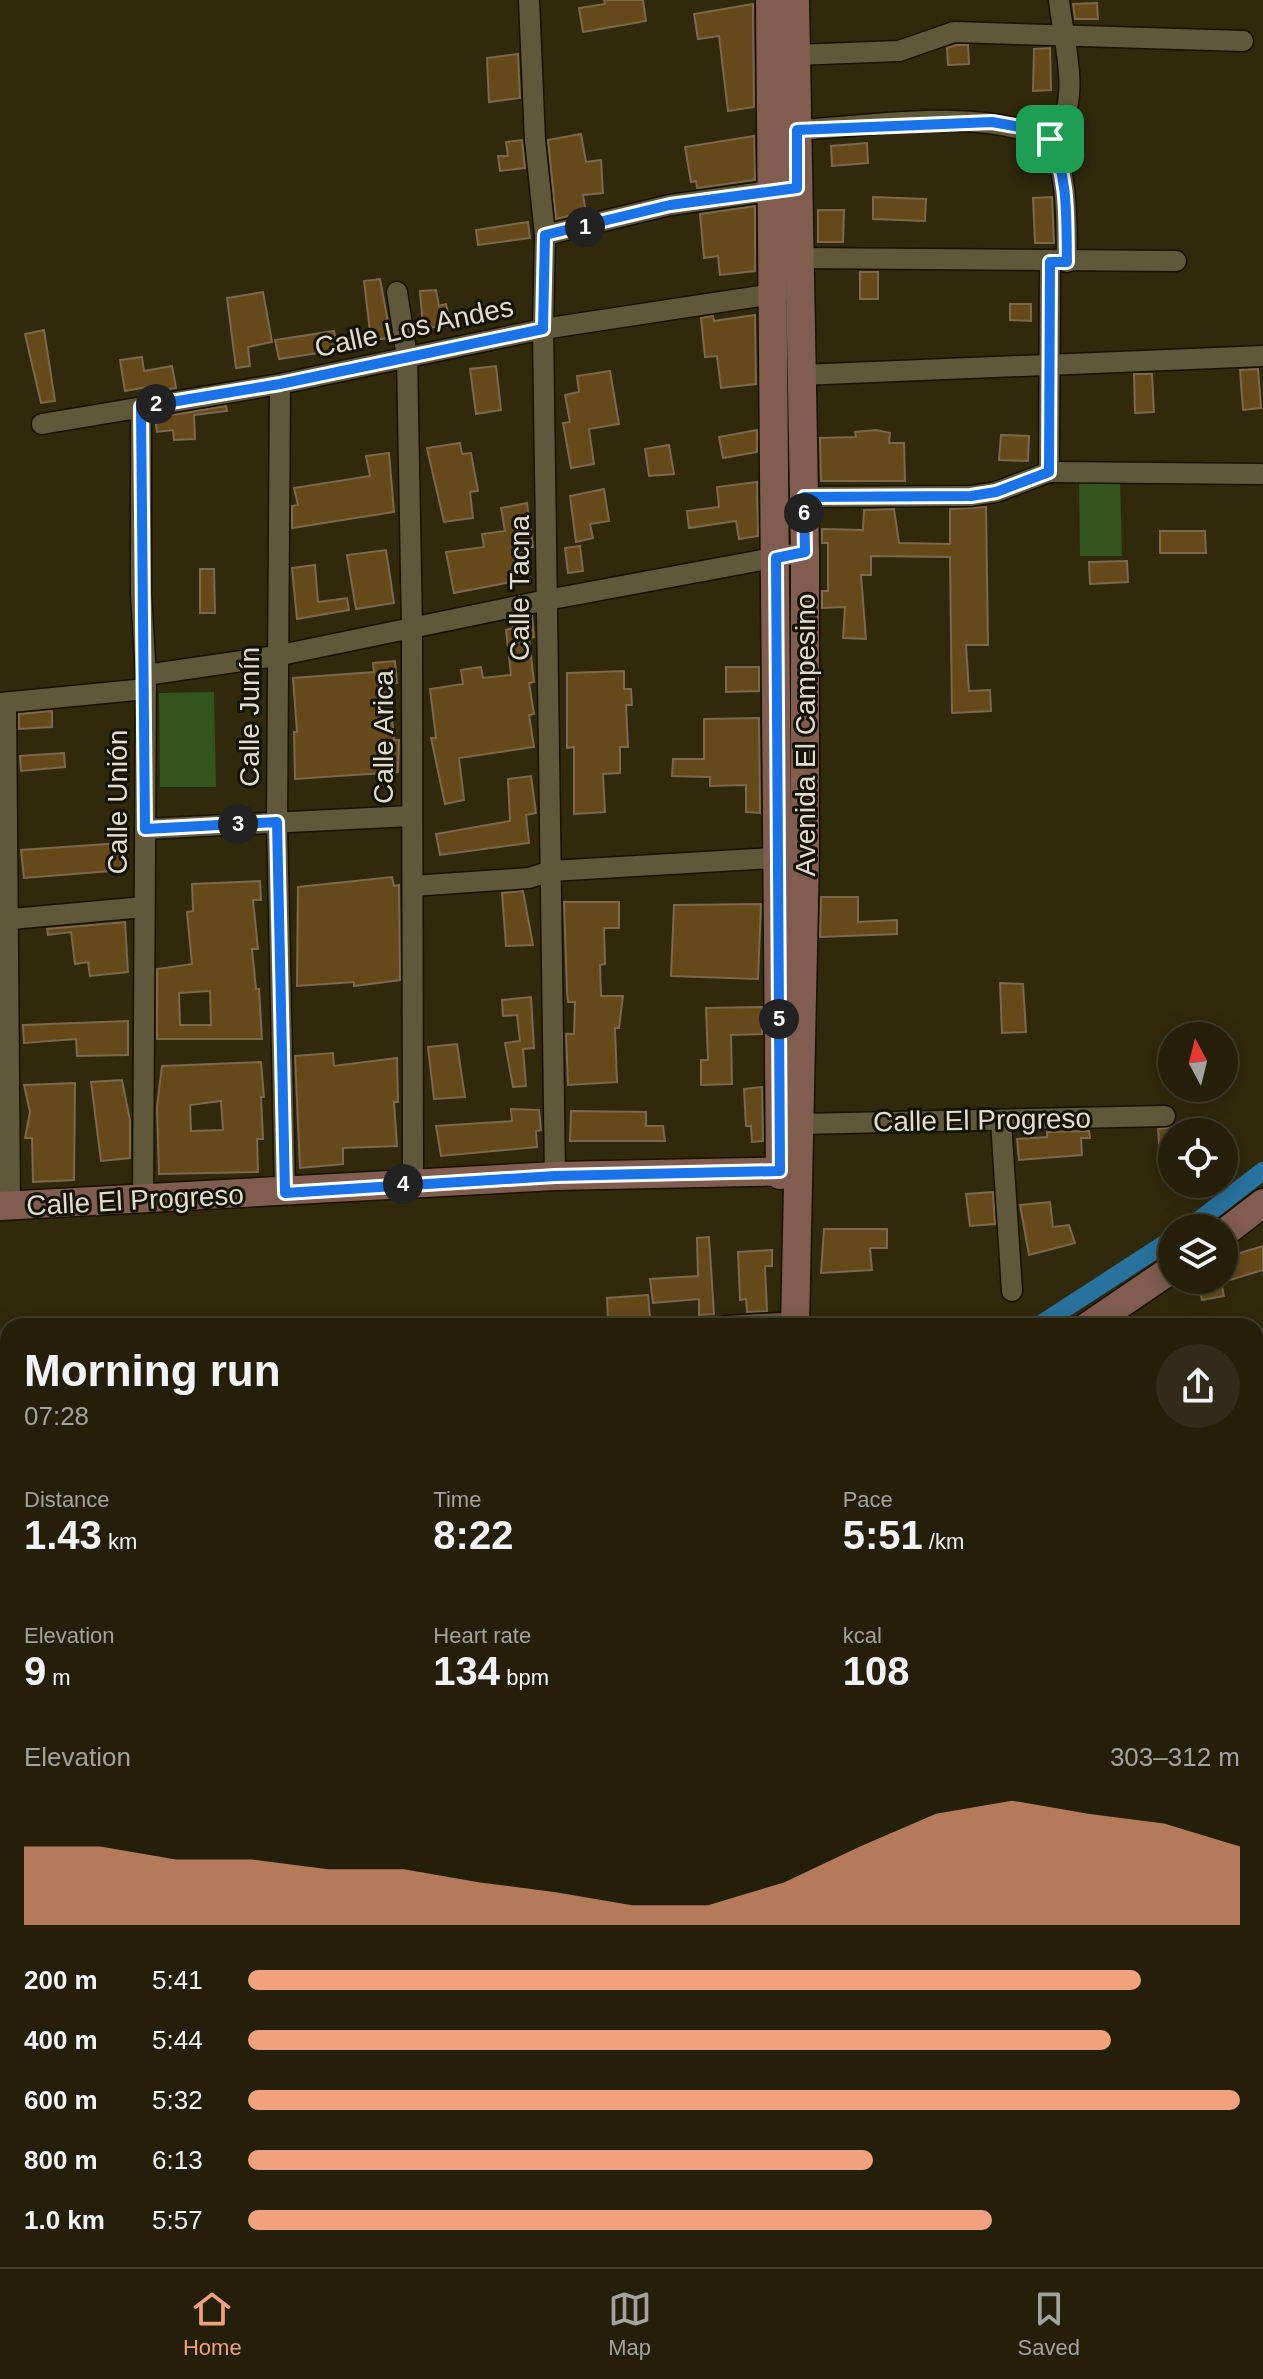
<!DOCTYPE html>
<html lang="en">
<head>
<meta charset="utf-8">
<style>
	:root { --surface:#241f09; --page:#302c17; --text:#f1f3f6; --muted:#a3a29c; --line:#413d2a; --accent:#f1a17c }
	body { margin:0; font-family:Helvetica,sans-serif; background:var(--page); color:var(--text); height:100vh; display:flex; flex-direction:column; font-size:30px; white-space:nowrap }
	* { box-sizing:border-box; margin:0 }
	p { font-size:26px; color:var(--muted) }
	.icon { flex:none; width:44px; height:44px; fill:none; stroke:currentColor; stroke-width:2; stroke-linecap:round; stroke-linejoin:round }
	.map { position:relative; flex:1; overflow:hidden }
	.sheet { position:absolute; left:0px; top:1318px; width:1264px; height:950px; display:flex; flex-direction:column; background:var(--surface); border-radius:24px 24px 0 0; box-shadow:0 4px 20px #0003,0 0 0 2px var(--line) }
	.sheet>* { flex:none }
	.needle { width:52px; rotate:353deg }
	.controls { position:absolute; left:1158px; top:1022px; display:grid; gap:16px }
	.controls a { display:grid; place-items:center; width:80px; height:80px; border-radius:50%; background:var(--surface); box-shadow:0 4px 20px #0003,0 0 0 2px var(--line); font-size:40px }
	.pin { position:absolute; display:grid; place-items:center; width:68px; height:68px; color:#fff; margin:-34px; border-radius:16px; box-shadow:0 4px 12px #0006 }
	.km { position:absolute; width:40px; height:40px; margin:-20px; border-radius:50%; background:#222; color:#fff; font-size:22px; line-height:40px; text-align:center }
	.round { display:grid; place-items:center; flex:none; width:84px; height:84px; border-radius:42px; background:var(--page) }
	.head { display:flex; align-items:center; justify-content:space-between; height:136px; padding:0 24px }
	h1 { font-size:44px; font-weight:600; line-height:60px }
	.stats { display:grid; grid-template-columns:repeat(3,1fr); gap:12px; height:136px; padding:8px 24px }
	.stats div { display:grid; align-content:center }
	.stats b { font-size:40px; font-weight:600 }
	.stats small { font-size:22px; font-weight:400 }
	.stats p { font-size:22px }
	.chart { height:224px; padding:16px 24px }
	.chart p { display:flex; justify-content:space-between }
	.chart svg { width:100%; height:144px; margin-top:8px; fill:var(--accent); opacity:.7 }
	ul { padding:0 24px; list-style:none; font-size:26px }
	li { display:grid; grid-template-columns:128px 96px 1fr; align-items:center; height:60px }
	li i { height:20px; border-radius:10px; background:var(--accent) }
	.menu { display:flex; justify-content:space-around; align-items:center; height:112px; border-top:2px solid var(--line); background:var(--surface); font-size:22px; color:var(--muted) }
	.menu a { display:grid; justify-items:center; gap:4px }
	.menu .current { color:var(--accent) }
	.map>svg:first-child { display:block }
</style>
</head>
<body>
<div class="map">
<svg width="1263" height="2267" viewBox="0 0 1263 2267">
	<rect width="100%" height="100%" fill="#30290c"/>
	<g fill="#33541a">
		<polygon points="1120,480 1122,556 1080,556 1079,481"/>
		<polygon points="214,692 216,787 160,787 159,693"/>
		<polygon points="1256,2040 1263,2041 1263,2189 1256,2190"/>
	</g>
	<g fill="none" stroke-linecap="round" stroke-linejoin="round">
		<g stroke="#28739e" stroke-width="18">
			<polyline points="1189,1228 1263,1171"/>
			<polyline points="1038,1326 1172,1239"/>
			<polyline points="0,1816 8,1811"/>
		</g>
	</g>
	<g fill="#654919" stroke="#7b684e" stroke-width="2" fill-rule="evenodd">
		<polygon points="604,0 643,0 646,21 583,32 579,8 605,4"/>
		<polygon points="1097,3 1098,19 1075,19 1073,4"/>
		<polygon points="753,4 754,107 728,111 719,36 698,39 694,14"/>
		<polygon points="956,45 968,45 969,64 948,65 947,48"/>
		<polygon points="1050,48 1051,90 1033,91 1034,49"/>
		<polygon points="518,54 520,98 489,102 487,58"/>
		<polygon points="581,134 586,162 601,160 603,193 583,195 586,212 556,219 548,140"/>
		<polygon points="754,136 755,180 697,188 696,181 691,182 685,147"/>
		<polygon points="522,140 525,168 500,171 498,156 508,156 506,142"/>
		<polygon points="867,143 868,163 832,166 831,146"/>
		<polygon points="873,197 926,199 925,221 873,219"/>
		<polygon points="1052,197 1054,243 1035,243 1033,198"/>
		<polygon points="755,206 755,271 720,275 718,256 704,258 700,214"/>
		<polygon points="818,210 844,210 843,242 818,242"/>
		<polygon points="528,222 530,238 478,245 476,230"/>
		<rect x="860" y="272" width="18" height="27"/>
		<polygon points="380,279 391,338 371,340 364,281"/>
		<polygon points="436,290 439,306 446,304 451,326 423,328 420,291"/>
		<polygon points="263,292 272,342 248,347 250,366 236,368 227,298"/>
		<polygon points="1010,304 1031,304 1031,321 1010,320"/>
		<polygon points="755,315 756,384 721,388 717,356 705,357 701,318 713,316 714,321"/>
		<polygon points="44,330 55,401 41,403 25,334"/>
		<polygon points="334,331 338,350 279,359 275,340"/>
		<polygon points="142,357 144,371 172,366 176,388 153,392 152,386 125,391 120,360"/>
		<polygon points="496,366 501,410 476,414 470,369"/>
		<polygon points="1258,369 1261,408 1243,410 1240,370"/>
		<polygon points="610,371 619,424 589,429 594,464 571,468 563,423 570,422 565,395 579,392 577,376"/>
		<polygon points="1134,374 1152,374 1154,412 1135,413"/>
		<polygon points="226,406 227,411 194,415 195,439 174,440 173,430 157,432 155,418"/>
		<polygon points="757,430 757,452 723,458 719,437"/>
		<polygon points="876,430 890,433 889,443 904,443 905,481 821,481 820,438 856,437 855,432"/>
		<polygon points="1001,435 1029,436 1028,461 999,460"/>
		<polygon points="460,443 462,454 471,453 478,491 470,492 473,518 444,522 427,448"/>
		<polygon points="669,445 674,474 649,476 645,449"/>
		<polygon points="389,453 394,512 292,528 292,506 298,505 294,488 370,476 366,456"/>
		<polygon points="757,482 758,536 739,539 736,521 689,528 687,511 719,507 717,487"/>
		<polygon points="604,489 609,521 590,524 593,538 576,542 570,496"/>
		<polygon points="527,503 533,547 529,547 530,558 522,559 526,579 454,593 446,552 484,547 482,534 505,531 501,508"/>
		<polygon points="986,507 988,645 966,645 969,691 990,690 991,711 952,713 950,557 871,556 871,575 861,575 866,639 843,638 845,607 822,608 822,591 828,591 828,543 822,543 822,529 863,530 864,510 894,509 899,543 950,544 950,509"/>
		<polygon points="1160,531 1205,531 1206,553 1160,553"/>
		<polygon points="580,546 583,571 568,573 565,548"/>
		<polygon points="386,550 394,603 356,609 347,555"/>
		<polygon points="1127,561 1128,582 1090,584 1089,562"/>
		<polygon points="315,565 318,602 347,598 349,610 297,619 292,568"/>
		<polygon points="200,569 214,569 215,613 200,613"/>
		<polygon points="532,616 534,637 529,638 534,682 529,683 534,714 529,715 534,747 459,758 464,800 445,804 431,738 436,738 430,689 463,684 461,670 481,667 483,678 511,675 506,630 513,628 512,620"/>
		<polygon points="395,661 397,683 390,684 390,697 394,740 399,740 398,772 295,779 294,732 297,732 293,678 374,672 373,663"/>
		<polygon points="726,667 759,667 759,691 726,692"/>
		<polygon points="624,671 624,689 631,689 632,705 626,705 628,747 620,747 620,773 603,774 605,812 574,814 574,747 567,748 567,673"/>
		<polygon points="52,711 52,727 19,729 19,714"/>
		<polygon points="759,718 760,813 746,812 746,785 710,786 710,777 672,776 673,759 704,759 704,719"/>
		<polygon points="64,753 65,767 21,771 20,756"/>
		<polygon points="531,776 536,813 526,815 529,843 440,855 436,834 510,821 508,779"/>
		<polygon points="121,843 123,870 24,878 21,850"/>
		<polygon points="392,877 394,886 399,885 400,980 354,986 354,982 297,986 298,887"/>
		<path d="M260,881L261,900H253L258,949H252L256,989H259L262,1039H157V969L192,964L187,912L193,911L192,884ZM210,991L211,1025H180L179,993Z"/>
		<polygon points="523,891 533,945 506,946 502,893"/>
		<polygon points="821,897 858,897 858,922 897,920 897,934 820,937"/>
		<polygon points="564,902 619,902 619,928 604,928 605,964 600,965 601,996 623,996 619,1028 615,1028 617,1082 568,1085 566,1034 574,1034 575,1002 568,1002 567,992"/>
		<polygon points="761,904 758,979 671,976 674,905"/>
		<polygon points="125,922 128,972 90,976 88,962 75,964 71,932 48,935 47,929"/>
		<polygon points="1000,983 1023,984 1026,1032 1002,1033"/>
		<polygon points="531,997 534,1048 523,1049 526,1086 513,1087 505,1043 520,1041 517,1015 503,1016 502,1000"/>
		<polygon points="762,1007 762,1034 731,1035 732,1084 701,1085 701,1060 708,1060 706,1008"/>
		<polygon points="128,1021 128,1055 77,1056 76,1039 24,1043 23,1025"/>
		<polygon points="457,1044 465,1097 434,1099 428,1047"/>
		<polygon points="333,1053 334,1066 397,1058 398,1102 394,1102 397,1146 343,1148 343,1164 300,1168 295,1056"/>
		<path d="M261,1062L264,1097H261L263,1139H257L258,1172L159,1174L157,1107L162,1066ZM221,1101L223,1130L191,1131L190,1105Z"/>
		<polygon points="122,1080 130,1120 130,1158 101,1161 91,1082"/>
		<polygon points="75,1083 74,1180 33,1182 32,1138 25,1138 30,1112 24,1085"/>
		<polygon points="762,1087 763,1141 752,1142 751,1126 746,1126 744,1089"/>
		<polygon points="511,1109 539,1110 541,1130 536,1131 537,1147 441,1156 436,1126 512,1121"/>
		<polygon points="571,1111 646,1112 646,1126 663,1126 665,1141 570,1141"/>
		<polygon points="1172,1127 1172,1171 1161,1171 1158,1129"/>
		<polygon points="1089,1131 1090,1138 1081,1138 1082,1155 1019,1160 1017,1139 1047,1137 1047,1132"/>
		<polygon points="993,1192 995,1224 970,1226 966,1194"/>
		<polygon points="1050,1202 1053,1227 1069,1225 1075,1243 1029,1255 1020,1205"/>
		<polygon points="824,1229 887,1229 887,1248 870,1248 872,1270 821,1273"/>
		<polygon points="709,1237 714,1314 699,1315 699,1299 653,1303 650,1279 698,1276 697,1238"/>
		<polygon points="1263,1246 1263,1270 1230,1280 1224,1258"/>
		<polygon points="772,1250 772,1266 765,1266 767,1311 747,1312 746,1299 740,1300 738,1252"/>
		<polygon points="1198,1280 1221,1280 1224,1296 1202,1300"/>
		<polygon points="648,1295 650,1317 608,1320 607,1298"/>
	</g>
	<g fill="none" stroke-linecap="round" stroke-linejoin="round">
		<defs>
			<g id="street">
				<polyline points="529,0 535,140 545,235 543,329 555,1176"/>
				<polyline points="795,55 899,51 954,32 1243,41"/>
				<path d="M797,130C874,126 979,107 1050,139C1069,177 1066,220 1067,262"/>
				<path d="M1050,139C1085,105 1063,42 1059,0"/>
				<polyline points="545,235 670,205 784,189"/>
				<polyline points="798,258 1176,261"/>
				<polyline points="397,292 407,357 412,629 413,1183"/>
				<polyline points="801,375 1263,356"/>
				<polyline points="280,384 277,822 285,1193"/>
				<polyline points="141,407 141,594 146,675 143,1198"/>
				<polyline points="42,424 280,384 543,329 786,292"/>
				<polyline points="1049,472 1261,474"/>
				<polyline points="804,497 971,496 996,492 1049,472 1050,262"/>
				<polyline points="146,675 276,656 547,600 805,552"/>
				<polyline points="0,703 146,689"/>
				<polyline points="6,703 10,1206"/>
				<polyline points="145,829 411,816"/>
				<polyline points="413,886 529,878 551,871 791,857"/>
				<polyline points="0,920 144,907"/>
				<polyline points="1001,1121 1012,1291"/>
				<polyline points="800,1124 1165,1116"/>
				<polyline points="726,1326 779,1323"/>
				<polyline points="1256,1684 1263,1684"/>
				<polyline points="6,2267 15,2260"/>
			</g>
			<g id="secondary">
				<polyline points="770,0 780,1175"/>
				<polyline points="795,0 805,552 805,856 795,1326"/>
				<polyline points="0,1206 555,1176 797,1171"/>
				<polyline points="1224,1233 1263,1203"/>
				<polyline points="1088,1326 1172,1269"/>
				<polyline points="0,1846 8,1842"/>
				<polyline points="904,2260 906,2267"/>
			</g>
		</defs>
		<use href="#street" stroke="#181100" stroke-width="23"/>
		<use href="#secondary" stroke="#181100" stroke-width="31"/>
		<polyline stroke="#807b63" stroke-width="3" stroke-dasharray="4 6" stroke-linecap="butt" points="1256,1778 1263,1784"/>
		<use href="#street" stroke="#60583b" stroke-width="20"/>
		<use href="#secondary" stroke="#805d4e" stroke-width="28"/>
	</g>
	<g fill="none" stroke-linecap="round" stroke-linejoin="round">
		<defs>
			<path id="route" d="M992,122L1026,128L1050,139C1069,177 1066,220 1067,262H1050L1049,472L996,492L971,496L804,497L805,552L776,558L780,1171L555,1176L285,1193L277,822L145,829L141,407L280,384L543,329L545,235L670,205L797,188V130Z"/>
		</defs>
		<use href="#route" stroke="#fff" stroke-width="16"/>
		<use href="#route" stroke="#1a73e8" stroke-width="10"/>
	</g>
	<g text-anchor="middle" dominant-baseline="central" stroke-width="6" stroke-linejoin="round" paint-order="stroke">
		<g font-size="28" fill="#e1ddcc" stroke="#151206">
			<text transform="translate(414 327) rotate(-12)">Calle Los Andes</text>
			<text transform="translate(519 588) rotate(-90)">Calle Tacna</text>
			<text transform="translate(249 717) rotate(-90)">Calle Junín</text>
			<text transform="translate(805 735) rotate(-90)">Avenida El Campesino</text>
			<text transform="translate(383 737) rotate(-90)">Calle Arica</text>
			<text transform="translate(117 802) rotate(-90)">Calle Unión</text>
			<text transform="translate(982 1120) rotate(-1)">Calle El Progreso</text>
			<text transform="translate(135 1200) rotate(-3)">Calle El Progreso</text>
		</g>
	</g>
</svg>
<div class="controls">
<a><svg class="needle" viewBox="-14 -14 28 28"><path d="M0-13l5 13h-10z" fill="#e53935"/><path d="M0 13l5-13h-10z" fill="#a3a29c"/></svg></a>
<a><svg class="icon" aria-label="locate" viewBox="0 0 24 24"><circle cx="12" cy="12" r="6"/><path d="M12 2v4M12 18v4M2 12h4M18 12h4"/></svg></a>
<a><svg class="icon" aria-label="layers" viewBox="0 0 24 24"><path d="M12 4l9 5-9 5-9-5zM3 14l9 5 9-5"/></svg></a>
</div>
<div class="pin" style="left:1050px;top:139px;background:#1e9e55"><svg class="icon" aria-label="arrive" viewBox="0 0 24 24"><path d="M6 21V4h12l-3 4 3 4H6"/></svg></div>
<b class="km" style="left:585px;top:227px">1</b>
<b class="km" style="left:156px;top:404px">2</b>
<b class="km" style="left:238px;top:824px">3</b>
<b class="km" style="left:403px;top:1184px">4</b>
<b class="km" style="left:779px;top:1019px">5</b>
<b class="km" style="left:804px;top:513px">6</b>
<section class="sheet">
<div class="head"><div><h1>Morning run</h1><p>07:28</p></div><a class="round"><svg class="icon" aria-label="share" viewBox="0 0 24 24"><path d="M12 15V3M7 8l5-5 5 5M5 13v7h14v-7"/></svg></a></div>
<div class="stats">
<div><p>Distance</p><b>1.43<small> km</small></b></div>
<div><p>Time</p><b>8:22</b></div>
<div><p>Pace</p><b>5:51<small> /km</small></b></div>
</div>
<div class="stats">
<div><p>Elevation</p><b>9<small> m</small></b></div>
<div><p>Heart rate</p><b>134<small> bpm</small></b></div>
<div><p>kcal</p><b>108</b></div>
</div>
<div class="chart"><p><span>Elevation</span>303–312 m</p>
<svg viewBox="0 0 160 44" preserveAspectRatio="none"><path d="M0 44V20L10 20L20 24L30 24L40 27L50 27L60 31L70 34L80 38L90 38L100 31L110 20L120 10L130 6L140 10L150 13L160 20V44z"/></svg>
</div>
<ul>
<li><b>200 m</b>5:41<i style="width:90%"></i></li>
<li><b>400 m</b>5:44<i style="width:87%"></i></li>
<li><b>600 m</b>5:32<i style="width:100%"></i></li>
<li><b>800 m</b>6:13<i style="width:63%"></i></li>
<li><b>1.0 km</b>5:57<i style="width:75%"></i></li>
</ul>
</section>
</div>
<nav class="menu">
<a class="current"><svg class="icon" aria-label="home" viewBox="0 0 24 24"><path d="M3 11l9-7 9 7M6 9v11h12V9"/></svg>Home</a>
<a><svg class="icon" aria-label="map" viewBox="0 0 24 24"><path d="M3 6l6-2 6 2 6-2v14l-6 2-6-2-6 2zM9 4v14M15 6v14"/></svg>Map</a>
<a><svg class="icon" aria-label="saved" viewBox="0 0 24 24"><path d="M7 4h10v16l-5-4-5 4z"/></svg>Saved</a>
</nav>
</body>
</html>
